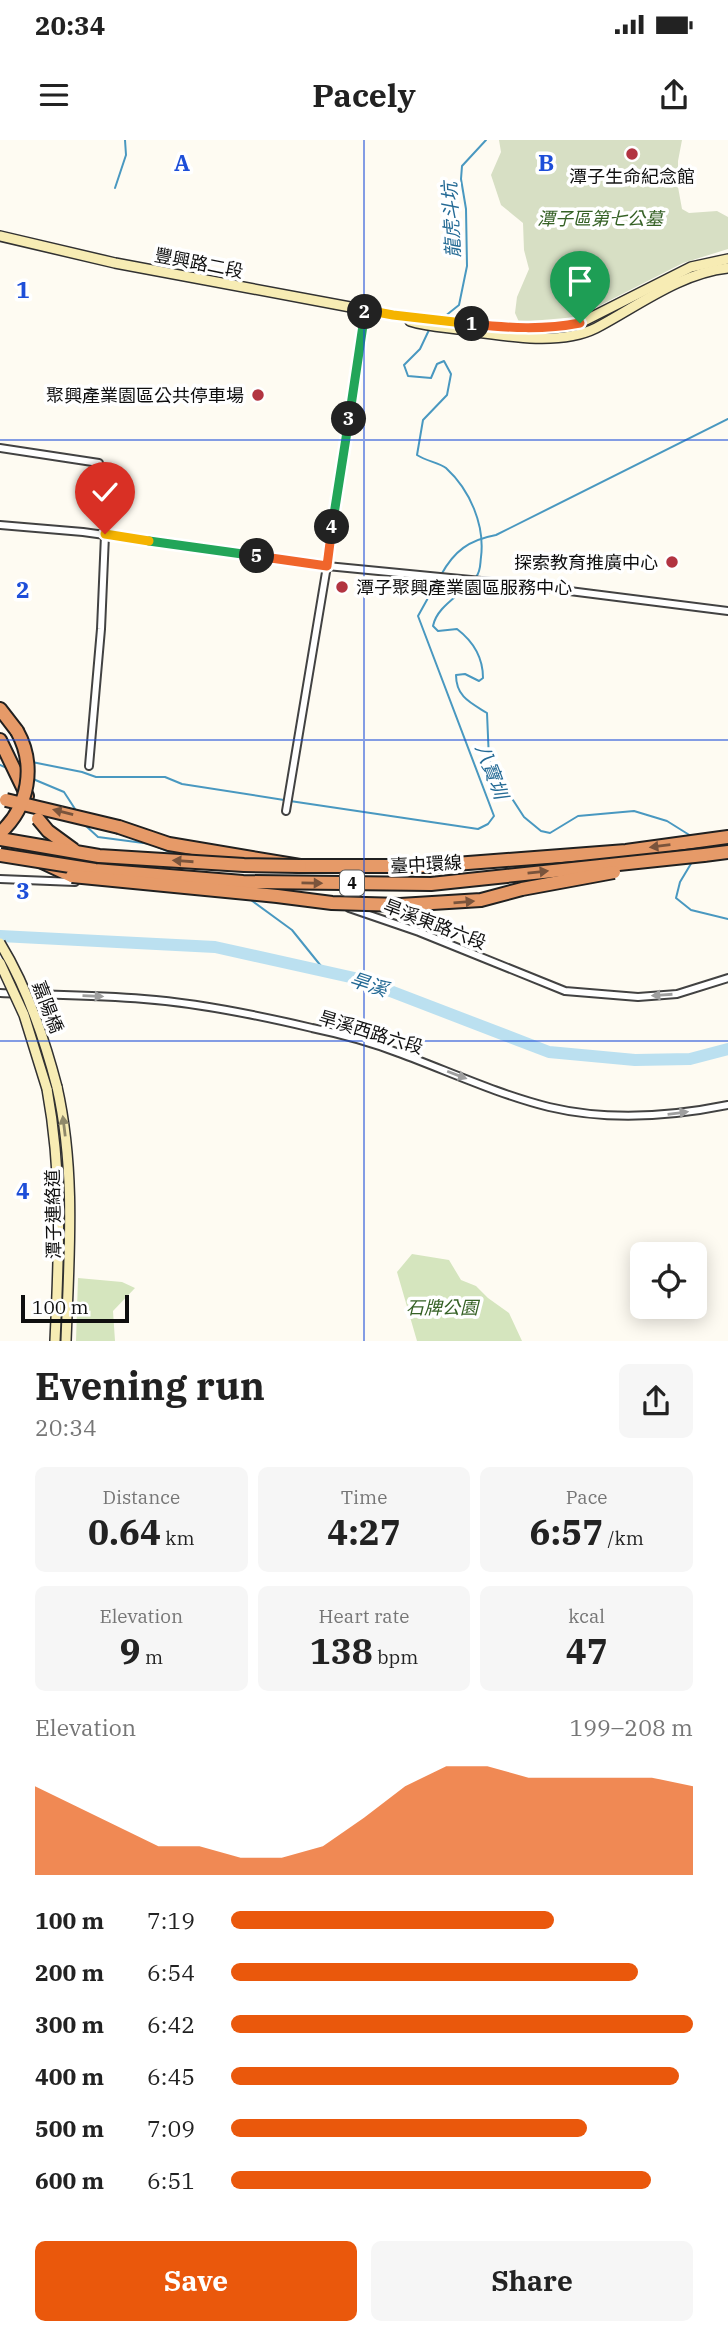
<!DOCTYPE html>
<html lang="en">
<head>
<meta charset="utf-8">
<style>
	:root { --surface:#fff; --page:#f6f6f6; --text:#222; --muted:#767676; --accent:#ea580c }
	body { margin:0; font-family:"IBM Plex Serif","Noto Sans TC",serif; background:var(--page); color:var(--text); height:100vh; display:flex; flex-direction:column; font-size:26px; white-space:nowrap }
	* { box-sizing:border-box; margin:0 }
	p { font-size:23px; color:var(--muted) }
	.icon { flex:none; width:38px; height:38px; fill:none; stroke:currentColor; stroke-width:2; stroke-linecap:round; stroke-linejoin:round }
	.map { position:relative; height:1201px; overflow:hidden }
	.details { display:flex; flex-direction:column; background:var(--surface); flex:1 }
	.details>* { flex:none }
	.controls { position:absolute; left:630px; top:1102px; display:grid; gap:14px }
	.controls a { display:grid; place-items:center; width:77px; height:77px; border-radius:10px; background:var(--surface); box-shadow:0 4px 18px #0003; font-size:35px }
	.scale { position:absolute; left:21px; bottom:18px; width:108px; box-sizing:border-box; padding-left:7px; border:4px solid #0f0f0f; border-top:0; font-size:19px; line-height:24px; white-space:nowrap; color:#0f0f0f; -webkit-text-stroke:5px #fff; paint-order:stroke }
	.pin { position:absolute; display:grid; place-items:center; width:60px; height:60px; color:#fff; margin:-72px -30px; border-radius:50% 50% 50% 0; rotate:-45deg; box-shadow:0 0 7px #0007 }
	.pin .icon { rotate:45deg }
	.km { position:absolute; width:35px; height:35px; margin:-18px; border-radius:50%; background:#222; color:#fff; font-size:19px; line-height:35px; text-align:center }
	.round { display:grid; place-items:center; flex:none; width:74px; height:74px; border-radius:10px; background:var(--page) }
	.head { display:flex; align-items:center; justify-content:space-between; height:119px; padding:0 35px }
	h1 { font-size:38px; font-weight:700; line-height:52px }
	.metrics { display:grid; grid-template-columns:repeat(3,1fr); gap:10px; height:119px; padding:7px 35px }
	.metrics div { display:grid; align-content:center; border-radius:10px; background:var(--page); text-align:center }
	.metrics b { font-size:35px; font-weight:700 }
	.metrics small { font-size:19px; font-weight:400 }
	.metrics p { font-size:19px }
	.chart { height:196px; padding:14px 35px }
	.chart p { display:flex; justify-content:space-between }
	.chart svg { width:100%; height:126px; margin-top:7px; fill:var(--accent); opacity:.7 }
	.primary-button { display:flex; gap:14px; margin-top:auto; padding:14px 35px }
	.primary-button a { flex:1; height:80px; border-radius:10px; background:var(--accent); color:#fff; font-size:28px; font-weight:700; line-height:80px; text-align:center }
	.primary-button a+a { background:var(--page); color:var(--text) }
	ul { padding:0 35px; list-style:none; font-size:23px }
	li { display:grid; grid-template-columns:112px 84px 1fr; align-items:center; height:52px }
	li i { height:18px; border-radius:9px; background:var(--accent) }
	.status { display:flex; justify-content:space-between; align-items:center; height:49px; padding:0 35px; background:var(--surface); direction:ltr }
	.status svg { height:19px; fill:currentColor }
	header { display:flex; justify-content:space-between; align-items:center; height:91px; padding:0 35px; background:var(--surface); font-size:32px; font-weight:700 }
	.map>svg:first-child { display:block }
</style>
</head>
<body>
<div class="status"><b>20:34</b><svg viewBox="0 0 49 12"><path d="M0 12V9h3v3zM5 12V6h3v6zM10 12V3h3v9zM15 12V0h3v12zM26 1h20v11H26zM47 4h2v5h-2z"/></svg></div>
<header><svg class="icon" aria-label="menu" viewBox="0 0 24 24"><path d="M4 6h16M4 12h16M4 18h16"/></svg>Pacely<svg class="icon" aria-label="share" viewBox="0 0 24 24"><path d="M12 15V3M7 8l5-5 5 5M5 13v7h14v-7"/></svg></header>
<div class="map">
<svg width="728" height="1201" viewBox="0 0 728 1201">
	<rect width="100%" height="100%" fill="#fefbf2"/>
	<g fill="#d5e5be">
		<polygon points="412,1114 449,1120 461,1140 476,1146 488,1158 509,1173 522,1201 417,1201 397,1132"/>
		<polygon points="78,1138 122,1142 135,1148 113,1171 115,1201 76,1201"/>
	</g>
	<polygon fill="#d7dfc4" points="499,0 682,0 678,21 678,47 682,69 689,73 717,71 728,77 728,109 683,123 577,177 519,182 515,173 517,157 529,129 524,110 523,83 501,65 491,35 501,12"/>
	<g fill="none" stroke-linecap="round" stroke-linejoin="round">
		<g stroke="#4998c0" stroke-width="2">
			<polyline points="115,48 126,15 125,0"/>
			<polyline points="444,177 459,165 467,126 466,69 461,39 462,26 486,0"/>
			<path d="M429,190L420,209L404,225L408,236L431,238L437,224L444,221L451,234L447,255L423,280L417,315C426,321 440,323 446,328C470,350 485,385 481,417C480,424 481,431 476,437"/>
			<path d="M441,435C454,411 469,400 496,395L728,279"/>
			<path d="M472,441C460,456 437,466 433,486L438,491L457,489C474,502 483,517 483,538L479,541L465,534L456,535C456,557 471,563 487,573L489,620L500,640L524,677L541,691L550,693L578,676L634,671L667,681L691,696"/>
			<polyline points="32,622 82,632 96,637 165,637 182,644 284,660"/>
			<polyline points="0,625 9,629"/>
			<polyline points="33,639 64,652 77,672"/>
			<polyline points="290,661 478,689 488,684 494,676 418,476 438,440"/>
			<polyline points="86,686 98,697 151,704 174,714"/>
			<polyline points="692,722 680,742 676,758 691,770 728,779"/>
			<polyline points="251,760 292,790 325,831"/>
		</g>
		<polyline stroke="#bbe0f0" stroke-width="12" points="0,796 215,807 359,839 549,912 635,920 690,919 728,909"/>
		<defs>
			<g id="street">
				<polyline points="0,308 99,323"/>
				<polyline points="0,385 83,392 327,426 522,445 728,471"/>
				<polyline points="89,626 101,489 105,395"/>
				<polyline points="286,671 327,426 366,170"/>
				<polyline points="0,739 75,742"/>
				<polyline points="349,768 419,792 565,851 638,857 677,854 728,838"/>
				<path d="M0,853C48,855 96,855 144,859C199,863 257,875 312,888C341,894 371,902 399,913C448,931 497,954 549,967C608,981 669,977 728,965"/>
			</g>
			<g id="secondary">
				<polyline points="0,96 115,123 393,175 500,187 534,189 559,187 580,183 691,127 728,119"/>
				<path d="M410,181C425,186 442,187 458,189C499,195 558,207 596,188C638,166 680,133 728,128"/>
				<path d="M57,947C76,1031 69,1116 66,1201"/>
				<path d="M47,949C63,1036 59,1114 55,1201"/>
			</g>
			<g id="highway">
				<polyline points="0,569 17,591"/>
				<polyline points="0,600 27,656"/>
				<polyline points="119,687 169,704 300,726 429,726 626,711 728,697"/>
				<polyline points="7,701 40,721 72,736"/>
				<polyline points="704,715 728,712"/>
			</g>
		</defs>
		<use href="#street" stroke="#424242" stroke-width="10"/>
		<use href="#secondary" stroke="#313131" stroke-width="12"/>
		<use href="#highway" stroke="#202020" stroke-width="16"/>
		<use href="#street" stroke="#fff" stroke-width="6"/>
		<use href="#secondary" stroke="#f7ecb4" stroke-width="9"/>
		<use href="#highway" stroke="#e69a68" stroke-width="12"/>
		<defs>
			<g id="secondary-bridge">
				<path d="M0,803C27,847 44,897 57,947"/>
				<polyline points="0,823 24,875 47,949"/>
			</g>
			<g id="highway-bridge">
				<polyline points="6,660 119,687"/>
				<polyline points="38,679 48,691 74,710"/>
				<path d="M0,693C29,667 36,625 17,591"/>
				<polyline points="0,699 99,716 244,725 300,726"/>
				<polyline points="0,715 95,730 243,742 431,744 704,715"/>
				<polyline points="72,736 277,756 332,763 400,765 481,760 522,749 614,732"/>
			</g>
		</defs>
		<use href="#secondary-bridge" stroke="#313131" stroke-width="12" stroke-linecap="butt"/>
		<use href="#highway-bridge" stroke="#202020" stroke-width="16" stroke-linecap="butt"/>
		<use href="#secondary-bridge" stroke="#f7ecb4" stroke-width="9"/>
		<use href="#highway-bridge" stroke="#e69a68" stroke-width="12"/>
	</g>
	<defs><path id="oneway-solid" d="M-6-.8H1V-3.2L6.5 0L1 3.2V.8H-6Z" transform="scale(1.75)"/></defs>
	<g fill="#7a543c">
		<use href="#oneway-solid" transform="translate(63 672) rotate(-166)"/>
		<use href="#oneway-solid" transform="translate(660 706) rotate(173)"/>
		<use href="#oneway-solid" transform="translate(183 721) rotate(-176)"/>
		<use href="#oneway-solid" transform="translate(538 732) rotate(-6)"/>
		<use href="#oneway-solid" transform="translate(312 743) rotate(1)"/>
		<use href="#oneway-solid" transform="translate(464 762) rotate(-5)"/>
	</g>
	<g fill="#9f9f9f">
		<use href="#oneway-solid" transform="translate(662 855) rotate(176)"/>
		<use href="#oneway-solid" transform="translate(93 856) rotate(2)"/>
		<use href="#oneway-solid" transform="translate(457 935) rotate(21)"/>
		<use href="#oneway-solid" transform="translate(678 973) rotate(-7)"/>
	</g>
	<use fill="#8f896a" href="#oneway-solid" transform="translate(64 986) rotate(-97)"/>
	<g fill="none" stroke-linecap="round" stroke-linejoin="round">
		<defs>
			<path id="split-1" d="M472,184C508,188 544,190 580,183"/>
			<polyline id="split-2" points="365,172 366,170 393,175 472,184"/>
			<polyline id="split-3" points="349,279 365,172"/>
			<polyline id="split-4" points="332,387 349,279"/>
			<polyline id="split-5" points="257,416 327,426 332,387"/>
			<polyline id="split-6" points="149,401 257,416"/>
			<polyline id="split-7" points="105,394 149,401"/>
		</defs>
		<use href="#split-1" stroke="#fff" stroke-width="14"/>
		<use href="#split-2" stroke="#fff" stroke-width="14"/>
		<use href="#split-3" stroke="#fff" stroke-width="14"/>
		<use href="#split-4" stroke="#fff" stroke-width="14"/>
		<use href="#split-5" stroke="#fff" stroke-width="14"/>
		<use href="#split-6" stroke="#fff" stroke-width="14"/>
		<use href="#split-7" stroke="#fff" stroke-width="14"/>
		<use href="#split-1" stroke="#f0652b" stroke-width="9"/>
		<use href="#split-2" stroke="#f5b400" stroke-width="9"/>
		<use href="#split-3" stroke="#22a559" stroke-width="9"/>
		<use href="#split-4" stroke="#22a559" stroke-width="9"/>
		<use href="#split-5" stroke="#f0652b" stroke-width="9"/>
		<use href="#split-6" stroke="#22a559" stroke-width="9"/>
		<use href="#split-7" stroke="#f5b400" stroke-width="9"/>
	</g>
	<path fill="none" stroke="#1d4ed8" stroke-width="2" stroke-opacity="0.55" d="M364,0V1201M0,300H728M0,600H728M0,901H728"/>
	<g fill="#b23441" stroke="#fff" stroke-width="2.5">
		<circle cx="632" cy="14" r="7"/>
		<circle cx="258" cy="255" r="7"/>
		<circle cx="672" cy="422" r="7"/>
		<circle cx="342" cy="447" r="7"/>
	</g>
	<g text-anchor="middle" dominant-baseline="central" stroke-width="7" stroke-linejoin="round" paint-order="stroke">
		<rect fill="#fff" stroke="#575757" stroke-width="2" x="340" y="730.5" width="24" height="25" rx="5"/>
		<g font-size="16" font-weight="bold" fill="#0f0f0f">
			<text x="352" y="743">4</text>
		</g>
		<g font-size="18" fill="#0f0f0f" stroke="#fff" text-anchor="end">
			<text x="632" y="36" text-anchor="middle">潭子生命紀念館</text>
			<text x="244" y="255">聚興產業園區公共停車場</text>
			<text x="658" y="422">探索教育推廣中心</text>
			<text x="356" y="447" text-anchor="start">潭子聚興產業園區服務中心</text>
		</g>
		<g font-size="18" font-style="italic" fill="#356125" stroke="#fff">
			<text x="600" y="78">潭子區第七公墓</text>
			<text x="442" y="1167">石牌公園</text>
		</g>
		<g font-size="18" fill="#0f0f0f" stroke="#fff">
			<text transform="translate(199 123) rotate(11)">豐興路二段</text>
			<text transform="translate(426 724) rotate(-3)">臺中環線</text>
			<text transform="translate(435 784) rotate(21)">旱溪東路六段</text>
			<text transform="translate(48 867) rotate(69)">嘉陽橋</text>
			<text transform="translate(371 892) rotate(17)">旱溪西路六段</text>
			<text transform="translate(53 1074) rotate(-91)">潭子連絡道</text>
		</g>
		<g font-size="19" font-style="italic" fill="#246a95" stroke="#fff">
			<text transform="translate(451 80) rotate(-93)">龍虎斗坑</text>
			<text transform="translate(492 631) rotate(69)">八寶圳</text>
			<text transform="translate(369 844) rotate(18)">旱溪</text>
		</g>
	</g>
	<g font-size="23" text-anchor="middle" font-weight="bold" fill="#1d4ed8" stroke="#fff" stroke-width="7" stroke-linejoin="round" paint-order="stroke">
		<text x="182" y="31">A</text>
		<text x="546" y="31">B</text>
		<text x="23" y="158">1</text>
		<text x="23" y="458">2</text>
		<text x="23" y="759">3</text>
		<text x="23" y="1059">4</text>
	</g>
</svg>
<div class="controls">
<a><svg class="icon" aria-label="locate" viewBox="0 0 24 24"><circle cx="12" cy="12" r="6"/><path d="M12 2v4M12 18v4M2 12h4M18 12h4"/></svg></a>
</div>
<div class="scale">100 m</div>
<div class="pin" style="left:580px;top:183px;background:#1e9e55"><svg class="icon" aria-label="arrive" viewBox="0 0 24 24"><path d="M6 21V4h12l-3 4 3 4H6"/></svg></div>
<div class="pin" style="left:105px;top:394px;background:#d93025"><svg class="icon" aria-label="check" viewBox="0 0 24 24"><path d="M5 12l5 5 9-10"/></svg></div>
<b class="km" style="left:472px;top:184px">1</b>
<b class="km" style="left:365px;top:172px">2</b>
<b class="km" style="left:349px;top:279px">3</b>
<b class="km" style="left:332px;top:387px">4</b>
<b class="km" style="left:257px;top:416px">5</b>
</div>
<section class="details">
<div class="head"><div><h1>Evening run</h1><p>20:34</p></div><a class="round"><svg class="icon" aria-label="share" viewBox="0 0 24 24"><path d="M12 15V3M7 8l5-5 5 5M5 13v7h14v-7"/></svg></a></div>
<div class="metrics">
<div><p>Distance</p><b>0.64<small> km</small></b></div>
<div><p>Time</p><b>4:27</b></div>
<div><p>Pace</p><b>6:57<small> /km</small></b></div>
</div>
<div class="metrics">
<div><p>Elevation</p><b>9<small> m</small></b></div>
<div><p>Heart rate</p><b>138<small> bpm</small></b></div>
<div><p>kcal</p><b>47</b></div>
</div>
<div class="chart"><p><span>Elevation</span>199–208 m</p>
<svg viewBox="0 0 160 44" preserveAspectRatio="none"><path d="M0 44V13L10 20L20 27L30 34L40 34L50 38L60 38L70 34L80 24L90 13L100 6L110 6L120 10L130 10L140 10L150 10L160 13V44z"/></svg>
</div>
<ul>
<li><b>100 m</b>7:19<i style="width:70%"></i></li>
<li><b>200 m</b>6:54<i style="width:88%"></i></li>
<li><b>300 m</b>6:42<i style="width:100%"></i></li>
<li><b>400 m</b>6:45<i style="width:97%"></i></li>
<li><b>500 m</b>7:09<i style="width:77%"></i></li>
<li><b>600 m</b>6:51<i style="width:91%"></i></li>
</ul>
<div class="primary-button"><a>Save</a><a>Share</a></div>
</section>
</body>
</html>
